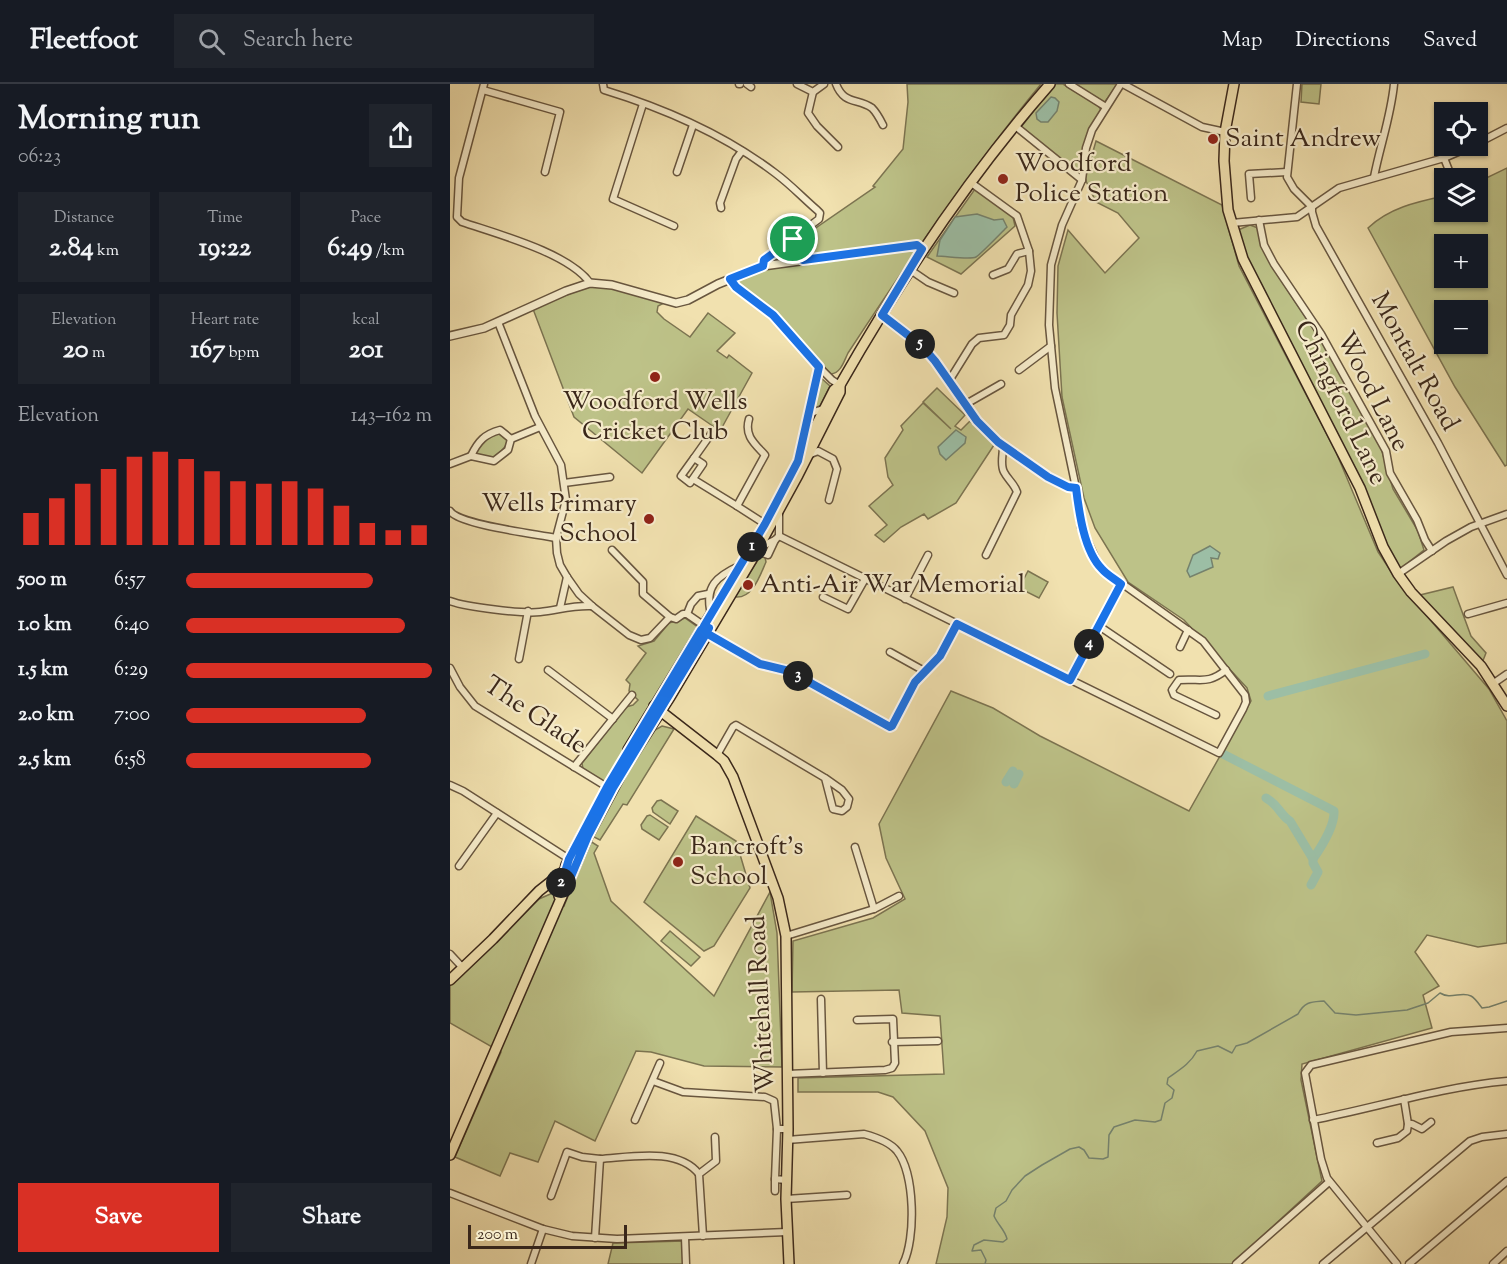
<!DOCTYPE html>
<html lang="en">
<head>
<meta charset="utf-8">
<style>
	:root { --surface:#171b24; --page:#20242c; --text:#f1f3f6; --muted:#9ea1a6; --line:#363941; --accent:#d93025 }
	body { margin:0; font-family:"Sorts Mill Goudy",serif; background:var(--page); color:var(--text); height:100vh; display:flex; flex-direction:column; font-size:22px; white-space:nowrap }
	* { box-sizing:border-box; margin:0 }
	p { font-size:20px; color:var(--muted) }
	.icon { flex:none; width:33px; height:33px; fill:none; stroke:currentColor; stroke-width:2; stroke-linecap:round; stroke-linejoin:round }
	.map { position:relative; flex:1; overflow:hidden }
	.details { display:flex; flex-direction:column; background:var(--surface); width:450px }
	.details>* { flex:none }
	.buttons { position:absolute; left:984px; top:18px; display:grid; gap:12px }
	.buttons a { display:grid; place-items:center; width:54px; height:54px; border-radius:0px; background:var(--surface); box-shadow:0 2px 4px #0004; font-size:30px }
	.scale { position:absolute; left:18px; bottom:15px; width:159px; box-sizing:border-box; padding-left:6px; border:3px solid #3a271a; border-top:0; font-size:16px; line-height:21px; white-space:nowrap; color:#3a271a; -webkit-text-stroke:4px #f6eccb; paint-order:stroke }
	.pin { position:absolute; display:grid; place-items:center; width:51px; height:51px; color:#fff; margin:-26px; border:3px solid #fff; border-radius:50%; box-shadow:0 2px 6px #0007 }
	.km { position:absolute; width:30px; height:30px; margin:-15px; border-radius:50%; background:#222; color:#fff; font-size:16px; line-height:30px; text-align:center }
	.round { display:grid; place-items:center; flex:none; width:63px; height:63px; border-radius:0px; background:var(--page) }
	.overview { display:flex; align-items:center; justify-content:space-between; height:102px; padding:0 18px }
	h1 { font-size:33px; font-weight:700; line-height:45px }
	.stats { display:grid; grid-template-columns:repeat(3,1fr); gap:9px; height:102px; padding:6px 18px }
	.stats div { display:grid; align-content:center; border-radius:0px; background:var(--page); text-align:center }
	.stats b { font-size:26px; font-weight:700 }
	.stats small { font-size:16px; font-weight:400 }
	.stats p { font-size:16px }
	.chart { height:168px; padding:12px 18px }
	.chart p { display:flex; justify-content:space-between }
	.chart svg { width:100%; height:108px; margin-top:6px; stroke:var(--accent); stroke-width:6 }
	.cta { display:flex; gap:12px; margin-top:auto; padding:12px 18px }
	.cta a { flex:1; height:69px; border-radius:0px; background:var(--accent); color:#fff; font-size:24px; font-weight:700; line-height:69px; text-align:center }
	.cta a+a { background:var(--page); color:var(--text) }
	ul { padding:0 18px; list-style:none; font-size:20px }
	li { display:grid; grid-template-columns:96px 72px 1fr; align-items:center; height:45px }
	li i { height:15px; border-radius:8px; background:var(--accent) }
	header { display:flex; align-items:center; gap:36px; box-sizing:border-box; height:84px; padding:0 30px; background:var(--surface); border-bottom:2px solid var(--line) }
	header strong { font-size:28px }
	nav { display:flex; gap:33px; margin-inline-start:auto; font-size:21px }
	.search { width:420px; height:54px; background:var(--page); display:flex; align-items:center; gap:15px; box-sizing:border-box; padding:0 21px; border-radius:0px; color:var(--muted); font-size:22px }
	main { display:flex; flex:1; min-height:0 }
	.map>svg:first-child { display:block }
</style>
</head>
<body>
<header>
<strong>Fleetfoot</strong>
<div class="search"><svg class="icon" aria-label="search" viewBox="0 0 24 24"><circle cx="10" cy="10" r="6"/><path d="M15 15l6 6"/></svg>Search here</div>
<nav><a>Map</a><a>Directions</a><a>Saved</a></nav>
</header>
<main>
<section class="details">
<div class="overview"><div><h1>Morning run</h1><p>06:23</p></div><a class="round"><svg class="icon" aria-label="share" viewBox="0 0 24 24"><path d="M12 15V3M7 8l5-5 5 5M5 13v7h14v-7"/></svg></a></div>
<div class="stats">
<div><p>Distance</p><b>2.84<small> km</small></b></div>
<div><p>Time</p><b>19:22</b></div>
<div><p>Pace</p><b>6:49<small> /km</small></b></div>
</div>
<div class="stats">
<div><p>Elevation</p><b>20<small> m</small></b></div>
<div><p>Heart rate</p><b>167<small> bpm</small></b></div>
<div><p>kcal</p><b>201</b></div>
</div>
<div class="chart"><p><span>Elevation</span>143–162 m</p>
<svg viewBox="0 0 160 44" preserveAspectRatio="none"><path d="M5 44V31M15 44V25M25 44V19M35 44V13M45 44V8M55 44V6M65 44V9M75 44V14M85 44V18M95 44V19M105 44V18M115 44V21M125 44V28M135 44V35M145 44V38M155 44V36"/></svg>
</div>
<ul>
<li><b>500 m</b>6:57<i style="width:76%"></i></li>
<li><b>1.0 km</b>6:40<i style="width:89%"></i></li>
<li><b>1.5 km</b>6:29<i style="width:100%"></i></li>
<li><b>2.0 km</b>7:00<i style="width:73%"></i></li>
<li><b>2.5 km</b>6:58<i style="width:75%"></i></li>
</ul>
<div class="cta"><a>Save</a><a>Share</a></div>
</section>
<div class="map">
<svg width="1057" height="1180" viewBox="0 0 1057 1180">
	<rect width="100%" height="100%" fill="#f1e1af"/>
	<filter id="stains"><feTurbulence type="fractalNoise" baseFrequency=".00333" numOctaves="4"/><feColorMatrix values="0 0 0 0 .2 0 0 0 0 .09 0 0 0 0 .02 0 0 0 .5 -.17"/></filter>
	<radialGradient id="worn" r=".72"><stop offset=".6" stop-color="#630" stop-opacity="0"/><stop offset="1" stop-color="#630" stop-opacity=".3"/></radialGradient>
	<g fill="#bdc288" stroke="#7c7451" stroke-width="1.5" fill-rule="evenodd">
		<path d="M457,0H591C521,85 459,176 398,269C394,277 391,289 381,290L313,220L288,201V195L313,186L325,172L425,103L423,102L453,65L458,18Z"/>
		<polygon points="605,0 613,0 648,21 651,26 635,60 628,90 571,43"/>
		<polygon points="623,0 668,0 654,19"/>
		<polygon points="852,0 871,0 869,20 851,18"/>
		<polygon points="646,57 772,121 789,182 886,368 928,468 948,498 1039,605 1057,637 1057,859 1028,863 977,851 965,868 989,902 973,911 982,944 852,980 851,996 872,1097 782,1180 486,1180 497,1133 498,1104 475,1047 443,1013 428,1008 348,1008 348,994 494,990 490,932 452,929 449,906 342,908 343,857 423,834 455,815 436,774 429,740 501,607 543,624 590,652 739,727 801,617 797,604 734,536 678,498 645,444 634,414 612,313 607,229 608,182 618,146 655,189 689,154 668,129 646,118 635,95"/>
		<path d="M1057,84V381L1055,382L1005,303L918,144C939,124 966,118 994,112V128H1028V98ZM994,160H1028V194H994ZM994,226H1028V260H994Z"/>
		<polygon points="525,105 563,133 565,142 511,190 477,173"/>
		<polygon points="800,141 808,144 811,162 827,190 873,260 931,364 943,405 968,447 974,466 950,485 947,484 926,435 795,174 788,146"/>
		<polygon points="144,202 155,202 214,219 208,222 207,228 214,235 240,253 258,229 285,249 267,267 277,274 279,271 302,289 270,347 238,325 192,389 124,333 83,225 131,205"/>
		<polygon points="371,294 380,302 370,322 365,324 363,321"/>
		<polygon points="487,304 515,331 505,342 511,346 520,337 544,361 506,419 478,435 474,430 451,443 434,458 425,451 437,441 419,422 443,401 438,393 435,374 453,346 451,342 473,319 501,345 473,318"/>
		<path d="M48,349C68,355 50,369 42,374L26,371L24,368L39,352Z"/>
		<path d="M311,471L315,473L316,478C310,491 303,515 285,513Z"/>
		<polygon points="578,487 598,498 589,514 569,504"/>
		<polygon points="1003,503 1021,552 1036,569 1032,579 970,511"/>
		<polygon points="235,534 249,544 155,699 133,685 132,679 176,623 183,621 188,616 179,607 180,600 176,596 196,569 188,562 204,557 219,539"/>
		<polygon points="212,642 224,645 177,721 173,720 150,756 142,752 161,716 205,646"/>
		<polygon points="211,716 228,727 220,740 203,728 202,724 207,717"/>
		<polygon points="200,731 218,743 209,756 192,745 191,741 197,732"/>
		<polygon points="246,732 286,757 300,804 264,862 254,867 194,818"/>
		<polygon points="140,757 148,762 144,769 161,817 264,912 320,808 327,849 332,983 254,982 201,968 186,967 145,1057 105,1037 88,1078 60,1069 50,1092 5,1073 51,968 0,939 0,900 89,815 105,808 105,819 114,822"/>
		<polygon points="220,847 250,873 241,882 211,857"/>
		<polygon points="234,1157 234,1180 158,1180 163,1159"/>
	</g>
	<g fill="#9cbea5" stroke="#75826d" stroke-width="1.5">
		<polygon points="601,13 605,14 609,18 607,27 598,38 591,38 587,35 586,29"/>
		<path d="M527,130L544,136L553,135L557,143C552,148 530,171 526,173C520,176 496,172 487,172L490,156L505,133Z"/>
		<polygon points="506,346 516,353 515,359 496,376 490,370 488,363"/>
		<polygon points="760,462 770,469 768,475 761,474 763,483 740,493 737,487 743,471"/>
	</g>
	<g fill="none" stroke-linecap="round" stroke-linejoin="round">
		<path stroke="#75826d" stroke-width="1.5" d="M535,1180L536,1176L531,1166L522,1167L524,1161L534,1156L553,1158L557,1155C555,1146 548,1141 544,1132L546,1124L556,1117L562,1106L575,1092L592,1081L620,1065L629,1063L634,1066L639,1074L653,1075L658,1073L659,1051L664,1043L685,1036L705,1038L711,1036L715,1019L722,1014L724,1006L717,1000L718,994C729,986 740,980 747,967L768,962L782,969L786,962L797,959L848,930C855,917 862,918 874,917L885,929L906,931L957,926L978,919L990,909C1001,916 1011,907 1021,912C1025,914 1029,920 1032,924L1039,923L1057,917"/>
		<g stroke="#9cbea5" stroke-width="9">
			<polyline points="818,612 975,570"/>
			<path d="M773,670L884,727C885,742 872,762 863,775"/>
			<polyline points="556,698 563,687"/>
			<polyline points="564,700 569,690"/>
			<path d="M816,714C829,721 830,731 840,737L863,775V779L868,788L861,801"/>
		</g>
		<defs>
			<g id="minor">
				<path d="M34,0L9,94L7,133L12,138C47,150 119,169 140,199"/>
				<path d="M153,0L154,6C213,24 275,51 325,89C340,100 353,114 367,126L370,129L369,135L314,176L313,182"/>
				<polyline points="289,0 290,0"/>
				<polyline points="297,0 301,3"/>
				<polyline points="347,0 363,8 374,0"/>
				<path d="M386,0C394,21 408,14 422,24C426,28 430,35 433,41"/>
				<polyline points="619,0 656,23"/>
				<polyline points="673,0 752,43 775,48"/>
				<polyline points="847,0 837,93 844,105 862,123"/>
				<polyline points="33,6 110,28 95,88"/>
				<polyline points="363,8 358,29 367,42 388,63"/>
				<polyline points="193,20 163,115 224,142"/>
				<polyline points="564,41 632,96"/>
				<polyline points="1028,59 1057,44"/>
				<polyline points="994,74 1002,94"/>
				<polyline points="227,88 243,41"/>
				<path d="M924,93C930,62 941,32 944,0"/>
				<polyline points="801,114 799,90 837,88"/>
				<polyline points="862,123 862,128 866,142 988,359 1057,491"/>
				<polyline points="271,124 270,119 286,75 292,67"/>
				<polyline points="809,136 814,161 824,180 871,250 936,367 940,389 967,436 975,456 982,467"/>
				<polyline points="782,139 847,133 889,104 994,74 1022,62"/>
				<polyline points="343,155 353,176"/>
				<polyline points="459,185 478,198 504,209"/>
				<polyline points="543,191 558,185 567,170 579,167"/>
				<polyline points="280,195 286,203 323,231 369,283 382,296 390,301"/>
				<polyline points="432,231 472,262 485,277 527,337 548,359 598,393 618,403 626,404"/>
				<polyline points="48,238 85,332 111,381 116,416 106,454 107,469 110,481 117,493 129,510 142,522 179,551 191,556 200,554 220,533 226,535 233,530 237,530"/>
				<polyline points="569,286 601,262"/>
				<polyline points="499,297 522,260 529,254 554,251 560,241 561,231 578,201 581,187 579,167 567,132 520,98"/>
				<polyline points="516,320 551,300"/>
				<polyline points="357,334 369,283"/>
				<path d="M299,335C294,352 305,360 315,371L287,422L315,440"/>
				<polyline points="358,371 368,367 383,375 387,385 379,416"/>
				<path d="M21,372C28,357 35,350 50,346L61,355"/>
				<polygon points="244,374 253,380 240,399 231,392"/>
				<polyline points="244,374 261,350"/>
				<polyline points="348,377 357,334 361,329 373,325"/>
				<polyline points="0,380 21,372 44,377 58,366 61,355 90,343"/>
				<polyline points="243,395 287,422"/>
				<polyline points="114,399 160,393"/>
				<path d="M0,427C9,441 87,450 106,454"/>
				<polyline points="329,452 769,669 793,625 796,618 795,611 753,557 653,486 648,480 631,443 626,404 605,304 599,241 601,181 612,141 632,96 636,64 642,46 671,0"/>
				<polyline points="310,463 325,456 329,452 329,427"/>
				<polyline points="162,466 193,498 193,510 220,533"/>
				<polyline points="307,467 318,471 325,456"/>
				<path d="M536,471L567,408C564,399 558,396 554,388C550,381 553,371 553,363"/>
				<polyline points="948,490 996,457 1021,443 1057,430"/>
				<polyline points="373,513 398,525 415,495"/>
				<polyline points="455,515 478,471"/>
				<path d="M0,517C16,523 73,530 90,528C108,526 123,521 142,522"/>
				<polyline points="110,524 117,493"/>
				<polyline points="237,530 241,520 248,512 258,510"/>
				<polyline points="237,530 256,543"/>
				<path d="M261,530C254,502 267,492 291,481"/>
				<polyline points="1018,530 1057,519"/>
				<polyline points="649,542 720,590"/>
				<polyline points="256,550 310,580 339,587 440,643 442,642 465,598 491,572 507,540"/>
				<polyline points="730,563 738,546"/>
				<polyline points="440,568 476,588"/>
				<polyline points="69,575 78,527"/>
				<polyline points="0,584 10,603 25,622 157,703"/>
				<polyline points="98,586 163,635"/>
				<polyline points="620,596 671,499"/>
				<polyline points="1044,599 1057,590"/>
				<path d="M766,631L724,611L722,606L729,596C751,594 757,601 776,586"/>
				<polyline points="267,671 283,643 286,641 375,694 392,706 399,715 397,723 392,727 383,725 375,694"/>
				<polyline points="124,683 182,611"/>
				<polyline points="0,701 13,707 119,775"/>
				<polyline points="405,763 424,825"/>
				<polyline points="9,782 47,729"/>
				<polyline points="336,852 424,825 449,812"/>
				<polyline points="0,870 13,884"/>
				<polyline points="371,915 373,989"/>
				<polyline points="442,958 488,957"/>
				<polyline points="337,990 435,986 442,984 445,979 443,935 407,936"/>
				<polyline points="203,997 233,1008 315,1013 324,1017 327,1045 338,1045"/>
				<polyline points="185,1036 210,979"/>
				<path d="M863,1036C928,1023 991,1003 1057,997"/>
				<polyline points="958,1040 962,1040 972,1045 981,1038"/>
				<polyline points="327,1045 325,1095 336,1096"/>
				<path d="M337,1056L414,1050C425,1053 440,1058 447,1067C465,1089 466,1155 453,1180"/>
				<polyline points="927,1059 948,1054 957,1047 958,1040 954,1015"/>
				<path d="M150,1075C181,1073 228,1063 249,1090"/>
				<polyline points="325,1107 325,1095"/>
				<polyline points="0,1109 93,1145 122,1152 167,1155 337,1148"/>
				<polyline points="101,1112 117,1068 132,1073 150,1075 145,1154"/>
				<polyline points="336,1115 397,1111"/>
				<polyline points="253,1152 249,1090 266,1077 265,1053"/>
				<polyline points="235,1153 236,1180"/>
				<polyline points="81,1180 93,1145"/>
				<polyline points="786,1180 879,1098"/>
				<polyline points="873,1180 1020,1057 1032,1053 1057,1050"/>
				<polyline points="947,1180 877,1094 871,1075 855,989 861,981 1001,948 1057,944"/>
				<polyline points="959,1180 1057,1097"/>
				<polyline points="1043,1180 1057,1167"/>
			</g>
			<polyline id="tertiary" points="0,252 34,244 116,207 140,199 162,201 226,219 238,216 268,200 313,182 467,161 472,165"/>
			<g id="primary">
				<polyline points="784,0 775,48 774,77 778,126 793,175 910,404 933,463 948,490 961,508 1031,582 1057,622"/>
				<polyline points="351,371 384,306 390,301"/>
				<polyline points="204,622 267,671 274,677 283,693 328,814 336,852 338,1045 336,1115 339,1180"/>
				<polyline points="178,666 271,514"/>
				<polyline points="109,812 116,781 136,744"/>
				<polyline points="0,896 43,855 89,807 113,788"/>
				<path d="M0,1071L138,752L176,681L220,613L301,477L348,391L390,308V301C451,194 519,92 600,0"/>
			</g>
		</defs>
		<use href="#minor" stroke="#68563f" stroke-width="9"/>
		<use href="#tertiary" stroke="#68563f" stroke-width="10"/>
		<use href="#primary" stroke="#3a271a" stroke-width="12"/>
		<use href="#minor" stroke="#f6eccb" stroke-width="6"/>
		<use href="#tertiary" stroke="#f6eccb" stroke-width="7"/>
		<use href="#primary" stroke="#f1e1af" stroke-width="9"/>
	</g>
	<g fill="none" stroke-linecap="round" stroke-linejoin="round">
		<defs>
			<path id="route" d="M343,155L314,176L313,182L280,195L286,203L323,231L369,283L348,377L315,440L254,542L259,544L256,550L163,704L138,752L120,795L111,801L119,775L157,703L251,546L310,580L339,587L440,643L442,642L465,598L490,572L507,540L620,596L671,500C665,495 657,491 652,485C634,467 629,428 626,404L618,403L598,393L548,358L527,337L485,277L472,262L432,231L472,165L467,161L353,176L343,155"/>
		</defs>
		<use href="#route" stroke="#fff" stroke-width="12"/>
		<use href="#route" stroke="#1a73e8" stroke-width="8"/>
	</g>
	<g fill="#8f2418" stroke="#f6eccb" stroke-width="2">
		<circle cx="763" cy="55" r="6"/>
		<circle cx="553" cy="95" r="6"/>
		<circle cx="205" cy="293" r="6"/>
		<circle cx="199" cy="435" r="6"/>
		<circle cx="298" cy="501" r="6"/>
		<circle cx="228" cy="778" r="6"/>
	</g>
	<g text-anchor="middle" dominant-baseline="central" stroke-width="4.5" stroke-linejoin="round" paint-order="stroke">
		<g font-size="26" fill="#3a271a" stroke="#f6eccb" text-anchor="start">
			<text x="775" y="55">Saint Andrew</text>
			<text x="565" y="80">Woodford<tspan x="565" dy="30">Police Station</tspan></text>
			<text x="205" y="318" text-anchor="middle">Woodford Wells<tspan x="205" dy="30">Cricket Club</tspan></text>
			<text x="187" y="420" text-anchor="end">Wells Primary<tspan x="187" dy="30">School</tspan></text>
			<text x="310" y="501">Anti-Air War Memorial</text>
			<text x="240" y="763">Bancroft's<tspan x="240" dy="30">School</tspan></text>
		</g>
		<g font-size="26" fill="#3a271a" stroke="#f6eccb">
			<text transform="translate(964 278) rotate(61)">Montalt Road</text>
			<text transform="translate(922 308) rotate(63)">Wood Lane</text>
			<text transform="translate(890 319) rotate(64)">Chingford Lane</text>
			<text transform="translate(85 632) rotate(34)">The Glade</text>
			<text transform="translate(312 920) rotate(-93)">Whitehall Road</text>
		</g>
	</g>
	<rect width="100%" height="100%" filter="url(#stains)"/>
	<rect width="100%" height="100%" fill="url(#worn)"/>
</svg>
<div class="buttons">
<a><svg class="icon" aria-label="locate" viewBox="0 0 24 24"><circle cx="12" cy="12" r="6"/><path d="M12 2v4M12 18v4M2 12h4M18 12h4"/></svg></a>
<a><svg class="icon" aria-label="layers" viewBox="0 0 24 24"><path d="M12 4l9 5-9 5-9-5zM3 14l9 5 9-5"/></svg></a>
<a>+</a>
<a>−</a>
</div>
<div class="scale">200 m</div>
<div class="pin" style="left:343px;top:155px;background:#1e9e55"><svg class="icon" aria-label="arrive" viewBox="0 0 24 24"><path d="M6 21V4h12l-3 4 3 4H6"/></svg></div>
<b class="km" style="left:302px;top:463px">1</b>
<b class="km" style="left:111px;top:799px">2</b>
<b class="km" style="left:348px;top:592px">3</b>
<b class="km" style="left:639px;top:560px">4</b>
<b class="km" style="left:470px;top:260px">5</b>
</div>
</main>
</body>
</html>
